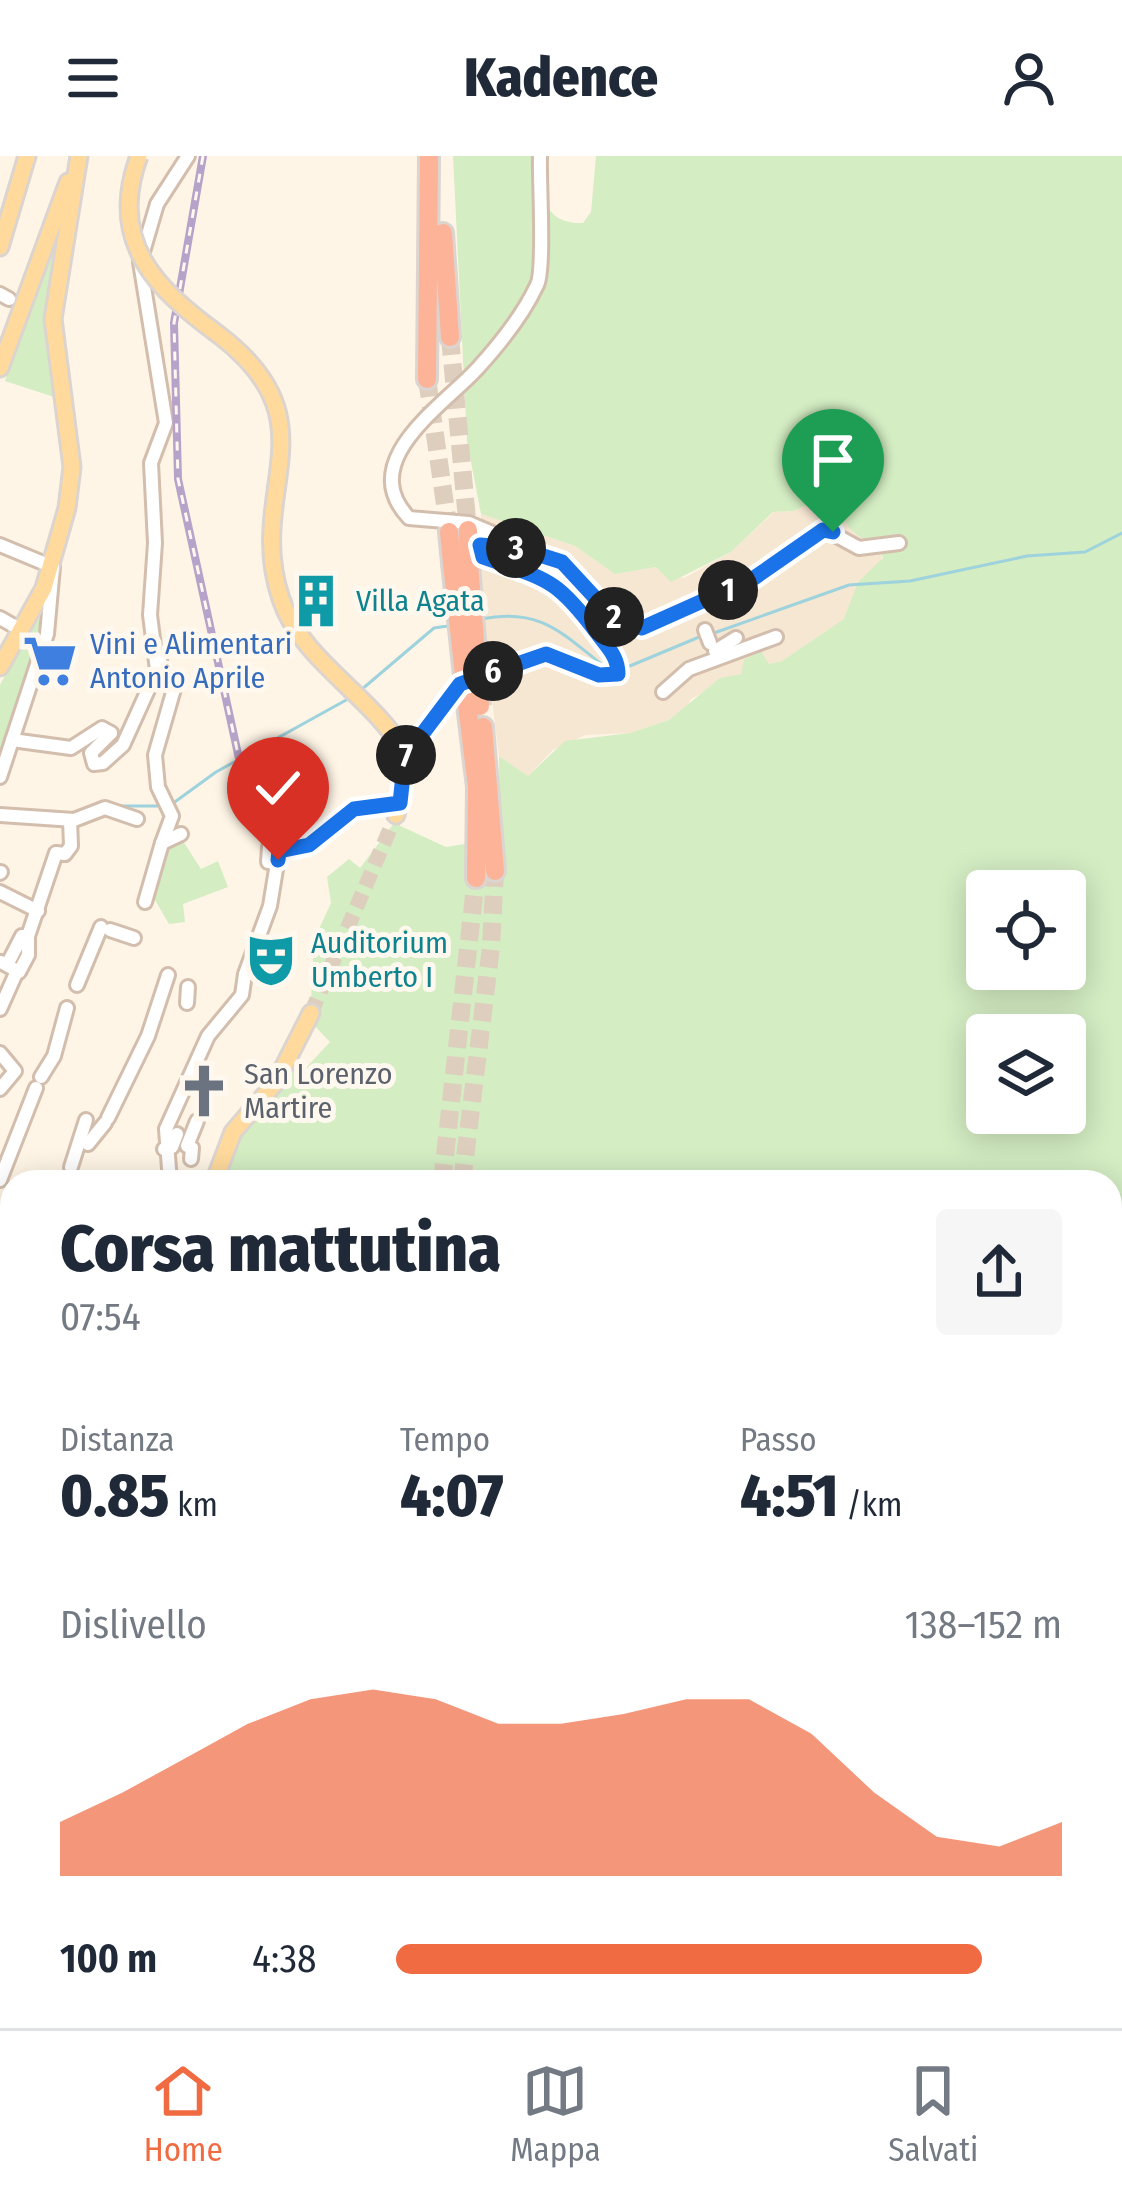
<!DOCTYPE html>
<html lang="it">
<head>
<meta charset="utf-8">
<style>
	:root { --surface:#fff; --page:#f6f6f7; --text:#1f2937; --muted:#747a83; --line:#e0e1e3; --accent:#f06a42 }
	body { margin:0; font-family:"Fira Sans Condensed",sans-serif; background:var(--page); color:var(--text); height:100vh; display:flex; flex-direction:column; font-size:45px; white-space:nowrap }
	* { box-sizing:border-box; margin:0 }
	p { font-size:39px; color:var(--muted) }
	.icon { flex:none; width:66px; height:66px; fill:none; stroke:currentColor; stroke-width:2; stroke-linecap:round; stroke-linejoin:round }
	.map { position:relative; flex:1; overflow:hidden }
	.details { position:absolute; left:0px; top:1014px; width:1122px; height:858px; display:flex; flex-direction:column; background:var(--surface); border-radius:36px 36px 0 0; box-shadow:0 6px 30px #0003 }
	.details>* { flex:none }
	.tools { position:absolute; left:966px; top:714px; display:grid; gap:24px }
	.tools a { display:grid; place-items:center; width:120px; height:120px; border-radius:12px; background:var(--surface); box-shadow:0 6px 30px #0003; font-size:60px }
	.pin { position:absolute; display:grid; place-items:center; width:102px; height:102px; color:#fff; margin:-123px -51px; border-radius:50% 50% 50% 0; rotate:-45deg; box-shadow:0 0 12px #0007 }
	.pin .icon { rotate:45deg }
	.km { position:absolute; width:60px; height:60px; margin:-30px; border-radius:50%; background:#222; color:#fff; font-size:33px; line-height:60px; text-align:center }
	.round { display:grid; place-items:center; flex:none; width:126px; height:126px; border-radius:12px; background:var(--page) }
	.headline { display:flex; align-items:center; justify-content:space-between; height:204px; padding:0 60px }
	h1 { font-size:66px; font-weight:800; line-height:90px }
	.metrics { display:grid; grid-template-columns:repeat(3,1fr); gap:18px; height:204px; padding:12px 60px }
	.metrics div { display:grid; align-content:center }
	.metrics b { font-size:60px; font-weight:800 }
	.metrics small { font-size:33px; font-weight:400 }
	.metrics p { font-size:33px }
	.chart { height:336px; padding:24px 60px }
	.chart p { display:flex; justify-content:space-between }
	.chart svg { width:100%; height:216px; margin-top:12px; fill:var(--accent); opacity:.7 }
	ul { padding:0 60px; list-style:none; font-size:39px }
	li { display:grid; grid-template-columns:192px 144px 1fr; align-items:center; height:90px }
	li i { height:30px; border-radius:15px; background:var(--accent) }
	header { display:flex; justify-content:space-between; align-items:center; height:156px; padding:0 60px; background:var(--surface); font-size:54px; font-weight:800 }
	.menu { display:flex; justify-content:space-around; align-items:center; height:168px; border-top:3px solid var(--line); background:var(--surface); font-size:33px; color:var(--muted) }
	.menu a { display:grid; justify-items:center; gap:6px }
	.menu .selected { color:var(--accent) }
	.map>svg:first-child { display:block }
</style>
</head>
<body>
<header><svg class="icon" aria-label="menu" viewBox="0 0 24 24"><path d="M4 6h16M4 12h16M4 18h16"/></svg>Kadence<svg class="icon" aria-label="person" viewBox="0 0 24 24"><circle cx="12" cy="8" r="4"/><path d="M4 21q1-7 8-7t8 7"/></svg></header>
<div class="map">
<svg width="1122" height="1872" viewBox="0 0 1122 1872">
	<rect width="100%" height="100%" fill="#fef5e6"/>
	<polygon fill="#f6e7d3" points="824,340 883,395 880,409 858,426 845,463 782,505 769,508 761,496 741,518 691,543 685,555 669,564 630,577 586,579 553,594 528,620 499,600 480,449 481,358 575,390 615,418 656,411 684,422 731,396 774,356 794,355"/>
	<g fill="#d4edc3" fill-rule="evenodd">
		<path d="M453,0H537C543,35 540,68 583,67L591,56L596,0H1122V1098L1110,1097V1026H219L233,989L290,908L304,914L330,886L310,865L314,784L331,747L327,721L349,703L360,712L394,667L446,691L465,688L467,724H500L499,600L528,620L565,585L630,577L669,564L720,522L741,518L744,504L761,495L769,508L782,505L844,463L858,426L883,402C878,384 868,388 855,377C840,366 843,350 824,340L794,355L773,356L731,396L671,426L656,411L615,418L575,390L481,358L467,285ZM987,735H1065V813H987ZM987,879H1065V957H987Z"/>
		<polygon points="52,79 57,81 46,160 54,241 5,225"/>
		<polygon points="42,463 45,466 0,607 0,529 33,466"/>
		<polygon points="181,682 201,713 218,705 228,731 183,748 185,766 169,768 155,744 140,755 139,747 144,747 159,697"/>
		<polygon points="1110,1129 1122,1129 1122,1801 1110,1816"/>
	</g>
	<g fill="none" stroke-linecap="round" stroke-linejoin="round">
		<g stroke="#9ed2dc" stroke-width="3">
			<path d="M481,463C543,451 563,479 609,514"/>
			<polyline points="714,477 849,429 910,425 1027,400 1085,396 1122,377"/>
			<polyline points="625,512 704,479"/>
			<polyline points="361,534 434,472 448,470"/>
			<polyline points="172,648 216,616 348,543"/>
			<polyline points="118,650 162,650"/>
		</g>
		<polyline stroke="#ddcebe" stroke-width="15" stroke-dasharray="15 8" stroke-linecap="butt" points="311,857 396,659"/>
		<g stroke="#ddcebe" stroke-width="18" stroke-dasharray="18 9" stroke-linecap="butt">
			<polyline points="450,181 468,374"/>
			<polyline points="427,223 449,376"/>
			<polyline points="442,1026 476,722"/>
			<polyline points="462,1026 491,791 495,715"/>
		</g>
		<defs>
			<g id="minor">
				<polyline points="0,138 9,143"/>
				<path d="M516,387L469,367L409,362C355,305 443,250 477,213C498,190 524,157 537,129C545,114 539,24 540,0"/>
				<polyline points="0,389 53,411 47,478 0,621"/>
				<polyline points="0,462 21,474"/>
				<polyline points="705,474 710,487"/>
				<polyline points="725,497 715,495 736,482"/>
				<polyline points="160,504 161,514 176,526 155,599 158,631 172,660 162,687 181,678"/>
				<polyline points="663,536 689,513 776,481"/>
				<polyline points="111,577 91,597 94,608 103,607 123,589 157,514 150,459 155,387 151,307 166,267 140,106 157,48 188,0"/>
				<polyline points="12,584 71,592 102,572 111,577"/>
				<path d="M405,601L460,528L511,507L552,498L599,519L618,518C618,500 607,491 597,477C556,421 547,423 483,401L479,394L483,388L562,406L612,460L638,472L754,422L824,373L859,392L899,387"/>
				<polyline points="0,659 74,664 105,652 137,663"/>
				<polyline points="268,706 269,691 276,689"/>
				<polyline points="0,717 1,716"/>
				<polyline points="0,736 38,755"/>
				<polyline points="145,746 162,687"/>
				<polyline points="110,774 134,782"/>
				<polyline points="1,806 19,816 28,799 28,780"/>
				<polyline points="7,809 22,780 28,780 56,697 65,698 71,690 70,664"/>
				<polyline points="77,829 101,771"/>
				<polyline points="187,847 188,831"/>
				<polyline points="0,853 17,815"/>
				<polyline points="0,897 15,915 0,933"/>
				<polyline points="41,921 54,900 67,852"/>
				<polyline points="108,962 148,880 168,819"/>
				<polyline points="88,988 105,967"/>
				<polyline points="164,993 172,991 177,978"/>
				<polyline points="191,1003 192,992 187,990 197,965"/>
				<polyline points="71,1011 86,964"/>
				<polyline points="0,1024 36,932"/>
				<polyline points="170,1026 166,973 208,880 242,839 245,818 270,750 279,695 311,688 354,653 400,647"/>
				<polyline points="1110,1112 1122,1113"/>
				<polyline points="0,1146 12,1133"/>
				<polyline points="0,1236 12,1240"/>
				<polyline points="0,1282 6,1286 0,1301"/>
				<polyline points="0,1442 12,1442"/>
				<polyline points="0,1476 12,1465"/>
				<polyline points="0,1501 12,1491"/>
				<polyline points="0,1536 12,1527"/>
				<polyline points="1110,1676 1122,1679"/>
				<polyline points="0,1700 12,1705"/>
				<polyline points="0,1794 12,1799"/>
				<polyline points="1072,1860 1087,1869 1122,1866"/>
				<polyline points="572,1872 615,1860"/>
			</g>
			<g id="major">
				<polyline points="0,91 27,0"/>
				<path d="M219,179C336,268 244,335 281,443C301,504 371,539 403,594L406,614L396,659"/>
				<polyline points="0,212 68,26"/>
				<polyline points="0,511 44,432 67,352 72,311 53,163 79,0"/>
				<polyline points="214,1026 233,976 276,926 311,857"/>
			</g>
			<g id="highway">
				<polyline points="443,77 450,181"/>
				<polyline points="427,223 429,0"/>
				<polyline points="468,374 469,408"/>
				<polyline points="449,376 452,407"/>
				<polyline points="468,557 477,631 476,722"/>
				<polyline points="483,571 495,715"/>
				<polyline points="446,1860 448,1872"/>
			</g>
		</defs>
		<use href="#minor" stroke="#d3bead" stroke-width="18"/>
		<use href="#major" stroke="#dcd4cf" stroke-width="21"/>
		<use href="#highway" stroke="#dcd4cf" stroke-width="24"/>
		<use href="#minor" stroke="#fff" stroke-width="12"/>
		<use href="#major" stroke="#ffda9c" stroke-width="15"/>
		<use href="#highway" stroke="#fcb398" stroke-width="18"/>
		<defs>
			<polyline id="rail" points="203,0 174,167 178,323 250,653"/>
		</defs>
		<use href="#rail" stroke="#b7a2c9" stroke-width="8"/>
		<use href="#rail" stroke="#fff8ee" stroke-width="3" stroke-dasharray="9" stroke-linecap="butt"/>
		<defs>
			<path id="major-bridge" d="M139,0C107,86 156,133 219,179"/>
			<g id="highway-bridge">
				<polyline points="452,407 468,557"/>
				<polyline points="469,408 480,550"/>
			</g>
		</defs>
		<use href="#major-bridge" stroke="#dcd4cf" stroke-width="21" stroke-linecap="butt"/>
		<use href="#highway-bridge" stroke="#dcd4cf" stroke-width="24" stroke-linecap="butt"/>
		<use href="#major-bridge" stroke="#ffda9c" stroke-width="15"/>
		<use href="#highway-bridge" stroke="#fcb398" stroke-width="18"/>
	</g>
	<g fill="none" stroke-linecap="round" stroke-linejoin="round">
		<defs>
			<path id="route" d="M278,704L279,695L309,689L354,653L400,647L405,601L460,528L546,498L599,519L618,518C618,500 607,491 597,477C555,421 547,424 483,401L480,389L518,392L562,406L612,460L642,472L754,422L823,374L833,376"/>
		</defs>
		<use href="#route" stroke="#fff" stroke-width="24"/>
		<use href="#route" stroke="#1a73e8" stroke-width="15"/>
	</g>
	<defs>
		<symbol id="building-bare" viewBox="-9 -9 18 18"><path d="M-4-6H4V6H1V3H-1V6H-4ZM-2.5-4.3h1.7v1.8h-1.7ZM.8-4.3h1.7v1.8H.8ZM-2.5-1h1.7V.8h-1.7ZM.8-1h1.7V.8H.8Z" fill="#0f9aa8" stroke="#fff8ee" stroke-width="2.5" paint-order="stroke"/></symbol>
		<symbol id="supermarket-bare" viewBox="-9 -9 18 18"><path d="M-6-5.5h2.5l.6 2H6L4.5 2H-2.5L-4.4-4H-6ZM-1.5 3.2a1.3 1.3 0 1 0 .1 0ZM3 3.2a1.3 1.3 0 1 0 .1 0Z" fill="#3f7fe0" stroke="#fff8ee" stroke-width="2.5" paint-order="stroke"/></symbol>
		<symbol id="theatre-bare" viewBox="-9 -9 18 18"><path d="M-5-5.5Q0-4 5-5.5V0Q5 5 0 6Q-5 5-5 0ZM-3.3-2.5H-1v1.5H-3.3ZM1-2.5H3.3v1.5H1ZM-2.8 1Q0 5.5 2.8 1Z" fill="#0f9aa8" stroke="#fff8ee" stroke-width="2.5" paint-order="stroke"/></symbol>
		<symbol id="church-bare" viewBox="-9 -9 18 18"><path d="M-1.2-6h2.4v3.5h3.3v2.4h-3.3V6h-2.4V-.1h-3.3v-2.4h3.3Z" fill="#6b7280" stroke="#fff8ee" stroke-width="2.5" paint-order="stroke"/></symbol>
	</defs>
	<g fill-rule="evenodd">
		<use href="#building-bare" x="278" y="407" width="76" height="76"/>
		<use href="#supermarket-bare" x="12" y="467" width="76" height="76"/>
		<use href="#theatre-bare" x="233" y="766" width="76" height="76"/>
		<use href="#church-bare" x="166" y="897" width="76" height="76"/>
	</g>
	<g text-anchor="middle" dominant-baseline="central" stroke-width="10" stroke-linejoin="round" paint-order="stroke">
		<g font-size="30" fill="#0d838f" stroke="#fff8ee" text-anchor="start">
			<text x="356" y="445">Villa Agata</text>
			<text x="311" y="787">Auditorium<tspan x="311" dy="34">Umberto I</tspan></text>
		</g>
		<g font-size="30" fill="#366cbe" stroke="#fff8ee" text-anchor="start">
			<text x="90" y="488">Vini e Alimentari<tspan x="90" dy="34">Antonio Aprile</tspan></text>
		</g>
		<g font-size="30" fill="#5b616d" stroke="#fff8ee" text-anchor="start">
			<text x="244" y="918">San Lorenzo<tspan x="244" dy="34">Martire</tspan></text>
		</g>
	</g>
</svg>
<div class="tools">
<a><svg class="icon" aria-label="locate" viewBox="0 0 24 24"><circle cx="12" cy="12" r="6"/><path d="M12 2v4M12 18v4M2 12h4M18 12h4"/></svg></a>
<a><svg class="icon" aria-label="layers" viewBox="0 0 24 24"><path d="M12 4l9 5-9 5-9-5zM3 14l9 5 9-5"/></svg></a>
</div>
<div class="pin" style="left:833px;top:376px;background:#1e9e55"><svg class="icon" aria-label="arrive" viewBox="0 0 24 24"><path d="M6 21V4h12l-3 4 3 4H6"/></svg></div>
<div class="pin" style="left:278px;top:704px;background:#d93025"><svg class="icon" aria-label="check" viewBox="0 0 24 24"><path d="M5 12l5 5 9-10"/></svg></div>
<b class="km" style="left:728px;top:434px">1</b>
<b class="km" style="left:614px;top:461px">2</b>
<b class="km" style="left:516px;top:392px">3</b>
<b class="km" style="left:493px;top:515px">6</b>
<b class="km" style="left:406px;top:599px">7</b>
<section class="details">
<div class="headline"><div><h1>Corsa mattutina</h1><p>07:54</p></div><a class="round"><svg class="icon" aria-label="share" viewBox="0 0 24 24"><path d="M12 15V3M7 8l5-5 5 5M5 13v7h14v-7"/></svg></a></div>
<div class="metrics">
<div><p>Distanza</p><b>0.85<small> km</small></b></div>
<div><p>Tempo</p><b>4:07</b></div>
<div><p>Passo</p><b>4:51<small> /km</small></b></div>
</div>
<div class="chart"><p><span>Dislivello</span>138–152 m</p>
<svg viewBox="0 0 160 44" preserveAspectRatio="none"><path d="M0 44V33L10 27L20 20L30 13L40 8L50 6L60 8L70 13L80 13L90 11L100 8L110 8L120 15L130 27L140 36L150 38L160 33V44z"/></svg>
</div>
<ul>
<li><b>100 m</b>4:38<i style="width:88%"></i></li>
</ul>
</section>
</div>
<nav class="menu">
<a class="selected"><svg class="icon" aria-label="home" viewBox="0 0 24 24"><path d="M3 11l9-7 9 7M6 9v11h12V9"/></svg>Home</a>
<a><svg class="icon" aria-label="map" viewBox="0 0 24 24"><path d="M3 6l6-2 6 2 6-2v14l-6 2-6-2-6 2zM9 4v14M15 6v14"/></svg>Mappa</a>
<a><svg class="icon" aria-label="saved" viewBox="0 0 24 24"><path d="M7 4h10v16l-5-4-5 4z"/></svg>Salvati</a>
</nav>
</body>
</html>
